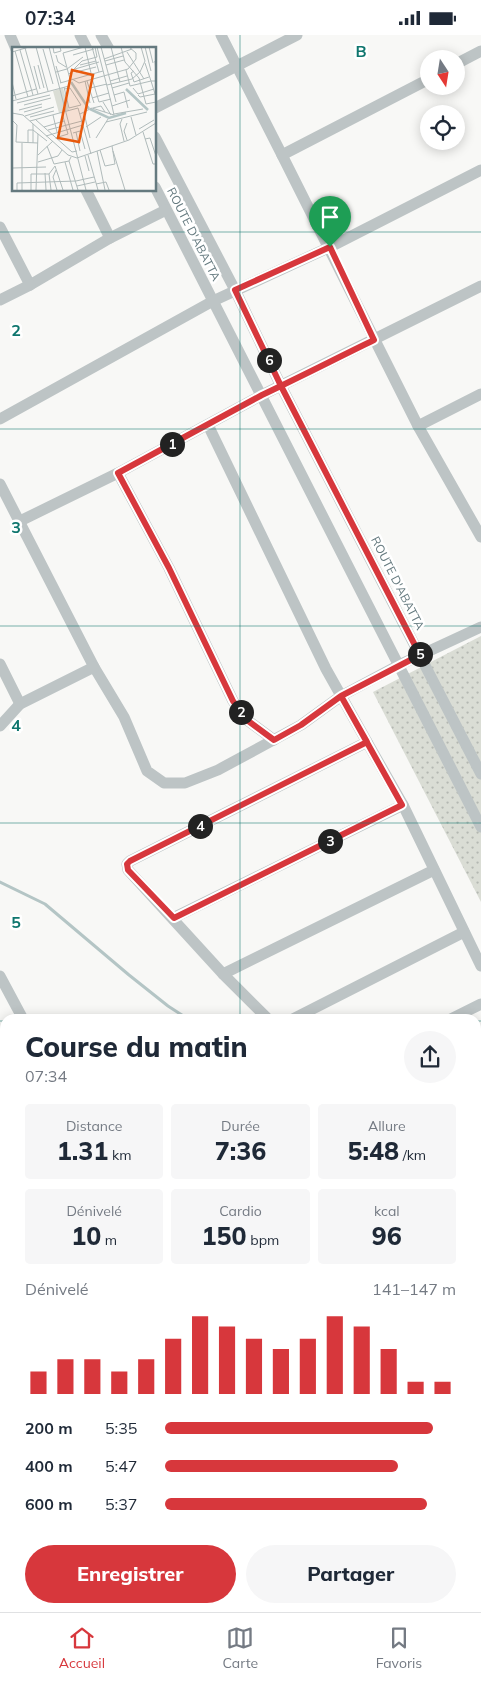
<!DOCTYPE html>
<html lang="fr">
<head>
<meta charset="utf-8">
<style>
	:root { --surface:#fff; --page:#f6f6f7; --text:#1f2937; --muted:#747a83; --line:#e0e1e3; --accent:#d7373c }
	body { margin:0; font-family:Mulish,sans-serif; background:var(--page); color:var(--text); height:100vh; display:flex; flex-direction:column; font-size:19px; white-space:nowrap }
	* { box-sizing:border-box; margin:0 }
	p { font-size:16px; color:var(--muted) }
	.icon { flex:none; width:28px; height:28px; fill:none; stroke:currentColor; stroke-width:2; stroke-linecap:round; stroke-linejoin:round }
	.map { position:relative; flex:1; overflow:hidden }
	.panel { position:absolute; left:0px; top:979px; width:481px; height:599px; display:flex; flex-direction:column; background:var(--surface); border-radius:15px 15px 0 0; box-shadow:0 2px 12px #0003 }
	.panel>* { flex:none }
	.needle { width:32px; rotate:168deg }
	.controls { position:absolute; left:420px; top:15px; display:grid; gap:10px }
	.controls a { display:grid; place-items:center; width:45px; height:45px; border-radius:50%; background:var(--surface); box-shadow:0 2px 12px #0003; font-size:25px }
	.pin { position:absolute; display:grid; place-items:center; width:42px; height:42px; color:#fff; margin:-51px -21px; border-radius:50% 50% 50% 0; rotate:-45deg; box-shadow:0 0 5px #0007 }
	.pin .icon { rotate:45deg }
	.km { position:absolute; width:25px; height:25px; margin:-12px; border-radius:50%; background:#222; color:#fff; font-size:14px; line-height:25px; text-align:center }
	.round { display:grid; place-items:center; flex:none; width:52px; height:52px; border-radius:26px; background:var(--page) }
	.summary { display:flex; align-items:center; justify-content:space-between; height:85px; padding:0 25px }
	h1 { font-size:28px; font-weight:800; line-height:38px }
	.figures { display:grid; grid-template-columns:repeat(3,1fr); gap:8px; height:85px; padding:5px 25px }
	.figures div { display:grid; align-content:center; border-radius:5px; background:var(--page); text-align:center }
	.figures b { font-size:25px; font-weight:800 }
	.figures small { font-size:14px; font-weight:400 }
	.figures p { font-size:14px }
	.chart { height:140px; padding:10px 25px }
	.chart p { display:flex; justify-content:space-between }
	.chart svg { width:100%; height:90px; margin-top:5px; stroke:var(--accent); stroke-width:6 }
	.button { display:flex; gap:10px; margin-top:auto; padding:10px 25px }
	.button a { flex:1; height:58px; border-radius:30px; background:var(--accent); color:#fff; font-size:20px; font-weight:800; line-height:58px; text-align:center }
	.button a+a { background:var(--page); color:var(--text) }
	ul { padding:0 25px; list-style:none; font-size:16px }
	li { display:grid; grid-template-columns:80px 60px 1fr; align-items:center; height:38px }
	li i { height:12px; border-radius:6px; background:var(--accent) }
	.status { display:flex; justify-content:space-between; align-items:center; height:35px; padding:0 25px; background:var(--surface); direction:ltr }
	.status svg { height:14px; fill:currentColor }
	.tab-bar { display:flex; justify-content:space-around; align-items:center; height:70px; border-top:1px solid var(--line); background:var(--surface); font-size:14px; color:var(--muted) }
	.tab-bar a { display:grid; justify-items:center; gap:2px }
	.tab-bar .active { color:var(--accent) }
	.map>svg:first-child { display:block }
</style>
</head>
<body>
<div class="status"><b>07:34</b><svg viewBox="0 0 49 12"><path d="M0 12V9h3v3zM5 12V6h3v6zM10 12V3h3v9zM15 12V0h3v12zM26 1h20v11H26zM47 4h2v5h-2z"/></svg></div>
<div class="map">
<svg width="481" height="1577" viewBox="0 0 481 1577">
	<defs>
		<pattern id="grass-dots" width="8" height="8" patternUnits="userSpaceOnUse" patternTransform="scale(1.25)"><rect width="8" height="8" fill="#daddd5"/><path d="M2 2h.1M6 6h.1" fill="none" stroke="#b4b8b2" stroke-width="1.8" stroke-linecap="round"/></pattern>
	</defs>
	<rect width="100%" height="100%" fill="#f8f8f6"/>
	<polygon fill="url(#grass-dots)" points="481,601 481,867 373,657"/>
	<g fill="none" stroke-linecap="round" stroke-linejoin="round">
		<polyline stroke="#b4c5c5" stroke-width="3" points="0,847 45,869 129,940 168,971 188,984"/>
		<g stroke="#bdc4c5" stroke-width="11">
			<polyline points="10,0 16,14"/>
			<polyline points="80,0 87,14"/>
			<polyline points="101,0 109,14"/>
			<polyline points="221,0 282,120"/>
			<polyline points="456,29 481,16"/>
			<polyline points="429,44 282,120 418,391 481,502"/>
			<polyline points="155,73 297,0"/>
			<polyline points="155,102 235,255 281,351 481,739"/>
			<polyline points="155,152 481,792"/>
			<polyline points="86,155 110,203"/>
			<polyline points="0,192 30,250 110,203 166,175"/>
			<polyline points="0,265 30,250"/>
			<polyline points="0,384 213,266 330,212 481,135"/>
			<polyline points="208,390 326,634 367,707"/>
			<polyline points="418,391 481,359"/>
			<polyline points="118,438 169,533 233,666 247,685 274,705"/>
			<polyline points="0,449 94,632 124,682 147,736 164,748 185,748 218,735 301,690 341,661 399,630 481,592"/>
			<polyline points="18,487 118,438 262,360 481,251"/>
			<polyline points="0,629 20,669"/>
			<polyline points="0,691 20,669 94,632"/>
			<polyline points="173,883 403,770"/>
			<polyline points="223,939 434,835"/>
			<polyline points="0,941 23,984"/>
			<polyline points="268,984 223,939 128,835 127,829 130,826 367,707 403,770 481,931"/>
			<polyline points="293,984 464,897"/>
			<polyline points="451,984 481,969"/>
			<polyline points="0,1075 5,1073"/>
			<polyline points="0,1085 5,1095"/>
			<polyline points="476,1098 481,1107"/>
			<polyline points="476,1164 481,1161"/>
			<polyline points="479,1214 481,1213"/>
			<polyline points="0,1248 5,1257"/>
			<polyline points="476,1353 481,1350"/>
			<polyline points="0,1462 5,1459"/>
			<polyline points="0,1491 5,1501"/>
			<polyline points="476,1555 481,1565"/>
			<polyline points="118,1572 120,1577"/>
			<polyline points="214,1572 216,1577"/>
			<polyline points="396,1572 399,1577"/>
			<polyline points="28,1577 36,1572"/>
			<polyline points="365,1577 374,1572"/>
			<polyline points="476,1577 481,1569"/>
		</g>
	</g>
	<g fill="none" stroke-linecap="round" stroke-linejoin="round">
		<defs>
			<path id="route" d="M330,212L374,305C337,323 300,342 262,360L118,438L169,533L233,666L247,685L274,705L301,690L341,661L402,770L174,883L128,835L127,829L130,826L367,707L341,661L420,620L281,351L235,255L330,212"/>
		</defs>
		<use href="#route" stroke="#fff" stroke-width="10"/>
		<use href="#route" stroke="#d7373c" stroke-width="6"/>
	</g>
	<path fill="none" stroke="#0f766e" stroke-width="1" stroke-opacity="0.55" d="M240,0V984M0,197H481M0,394H481M0,591H481M0,788H481M0,986H5M476,986H481M0,1183H5M476,1183H481M0,1380H5M476,1380H481M240,1572V1577"/>
	<g text-anchor="middle" dominant-baseline="central" stroke-width="5" stroke-linejoin="round" paint-order="stroke">
		<g font-size="12" fill="#657a7f" stroke="#fff">
			<text transform="translate(194 199) rotate(63)">ROUTE D'ABATTA</text>
			<text transform="translate(398 548) rotate(63)">ROUTE D'ABATTA</text>
		</g>
	</g>
	<g transform="translate(12 12)">
		<rect width="144" height="144" fill="#f8f8f6"/>
		<path d="M51,41L57,63L47,66L41,44Z" fill="#daddd5"/>
		<path fill="none" stroke="#b4c5c5" stroke-width="2.5" d="M59,35L77,62M114,42L136,63M78,62L97,71L114,66"/>
		<path fill="none" stroke="#b0bbbb" stroke-width="1" d="M24,0L36,44M37,0L74,143M41,0L42,6L49,4L48,0M73,0L79,26M80,0L87,25M85,0L100,59L118,53M89,0L104,55M99,0L108,35M109,0L113,15L127,31L134,57L144,55M133,0L139,24M137,0L141,16M13,1L26,47M31,2L41,37M8,3L21,48M3,4L16,50M0,5L17,0M115,5L132,32M44,8L46,15L54,20M61,8L82,2M92,12L120,2M93,14L111,9M133,16L139,34H144M26,18L32,41M68,18L84,14M94,18L112,13M144,18L143,14L144,26M22,19L28,42M44,19L49,36M63,22L87,15M114,23L118,39L139,34L144,50M122,24L119,26L122,35L137,30M44,25L55,22L71,10M64,25L84,20M57,27L70,14L85,10L83,0M79,28L87,55L99,52M58,32L51,6L72,0M60,32L67,36L116,22L124,12V6L117,0M73,34L78,56M75,34L82,56M98,34L115,29M0,35L4,52M48,36L91,24M95,38L120,32L128,25L133,14L129,0M52,40L57,61L69,58L58,41L52,42M78,41L95,37M100,41L117,36M121,41L126,47L142,42M102,48L112,45L116,61M126,48L128,50L143,47M0,49L24,42M80,51L97,46M0,54L57,39M91,55L99,68M5,56L38,48M12,58L39,51M81,61L89,59L93,65M7,63L30,57M12,65L30,60M0,66L11,68L56,108L65,111L117,93L144,76M72,66L78,91M68,67L80,61L102,68L100,59M102,67L131,62M41,68L45,85M13,69L42,60M18,70L42,64M119,70L124,88M110,72L108,77L112,94M0,73L5,78L4,95L26,96M24,73L60,105L65,104M18,74L66,61L79,107M94,75L135,65M21,77V96M32,80L52,74M74,80L89,70M127,82L142,73M36,83L70,74M64,85L68,104M131,85L141,117H144M61,86L68,84L73,102M34,89L71,78M43,91L56,87L50,66M84,91L96,72M133,92L138,91L144,109M115,93L112,84L115,76M16,96V83H21L35,94M35,99L42,117L57,114M88,103L93,119L103,117L100,99M85,104L93,143M101,104L113,143M26,108L41,94M76,108L86,143M73,109L77,124M59,110L57,114L66,143M26,115L46,109L50,103M53,115L61,143M43,119L51,143M1,121L34,120M44,123L41,130L45,143M33,126L34,143M84,137L94,135L97,143M65,139L83,135M5,143V136L64,134L82,130M10,143V96M19,143V127H37M24,143L26,87M39,143L37,127L43,119"/>
		<path fill="#e8590c" fill-opacity="0.15" stroke="#e8590c" stroke-width="2.5" d="M60,23L81,28L67,95L46,91Z"/>
		<rect width="144" height="144" fill="none" stroke="#657a7f" stroke-width="2.5"/>
	</g>
	<g font-size="16" text-anchor="middle" font-weight="bold" fill="#0f766e" stroke="#fff" stroke-width="5" stroke-linejoin="round" paint-order="stroke">
		<text x="361" y="22">B</text>
		<text x="16" y="301">2</text>
		<text x="16" y="498">3</text>
		<text x="16" y="696">4</text>
		<text x="16" y="893">5</text>
	</g>
</svg>
<div class="controls">
<a><svg class="needle" viewBox="-14 -14 28 28"><path d="M0-13l5 13h-10z" fill="#e53935"/><path d="M0 13l5-13h-10z" fill="#747a83"/></svg></a>
<a><svg class="icon" aria-label="locate" viewBox="0 0 24 24"><circle cx="12" cy="12" r="6"/><path d="M12 2v4M12 18v4M2 12h4M18 12h4"/></svg></a>
</div>
<div class="pin" style="left:330px;top:212px;background:#1e9e55"><svg class="icon" aria-label="arrive" viewBox="0 0 24 24"><path d="M6 21V4h12l-3 4 3 4H6"/></svg></div>
<b class="km" style="left:172px;top:409px">1</b>
<b class="km" style="left:241px;top:677px">2</b>
<b class="km" style="left:330px;top:806px">3</b>
<b class="km" style="left:200px;top:791px">4</b>
<b class="km" style="left:420px;top:619px">5</b>
<b class="km" style="left:269px;top:325px">6</b>
<section class="panel">
<div class="summary"><div><h1>Course du matin</h1><p>07:34</p></div><a class="round"><svg class="icon" aria-label="share" viewBox="0 0 24 24"><path d="M12 15V3M7 8l5-5 5 5M5 13v7h14v-7"/></svg></a></div>
<div class="figures">
<div><p>Distance</p><b>1.31<small> km</small></b></div>
<div><p>Durée</p><b>7:36</b></div>
<div><p>Allure</p><b>5:48<small> /km</small></b></div>
</div>
<div class="figures">
<div><p>Dénivelé</p><b>10<small> m</small></b></div>
<div><p>Cardio</p><b>150<small> bpm</small></b></div>
<div><p>kcal</p><b>96</b></div>
</div>
<div class="chart"><p><span>Dénivelé</span>141–147 m</p>
<svg viewBox="0 0 160 44" preserveAspectRatio="none"><path d="M5 44V33M15 44V27M25 44V27M35 44V33M45 44V27M55 44V17M65 44V6M75 44V11M85 44V17M95 44V22M105 44V17M115 44V6M125 44V11M135 44V22M145 44V38M155 44V38"/></svg>
</div>
<ul>
<li><b>200 m</b>5:35<i style="width:92%"></i></li>
<li><b>400 m</b>5:47<i style="width:80%"></i></li>
<li><b>600 m</b>5:37<i style="width:90%"></i></li>
</ul>
<div class="button"><a>Enregistrer</a><a>Partager</a></div>
</section>
</div>
<nav class="tab-bar">
<a class="active"><svg class="icon" aria-label="home" viewBox="0 0 24 24"><path d="M3 11l9-7 9 7M6 9v11h12V9"/></svg>Accueil</a>
<a><svg class="icon" aria-label="map" viewBox="0 0 24 24"><path d="M3 6l6-2 6 2 6-2v14l-6 2-6-2-6 2zM9 4v14M15 6v14"/></svg>Carte</a>
<a><svg class="icon" aria-label="saved" viewBox="0 0 24 24"><path d="M7 4h10v16l-5-4-5 4z"/></svg>Favoris</a>
</nav>
</body>
</html>
